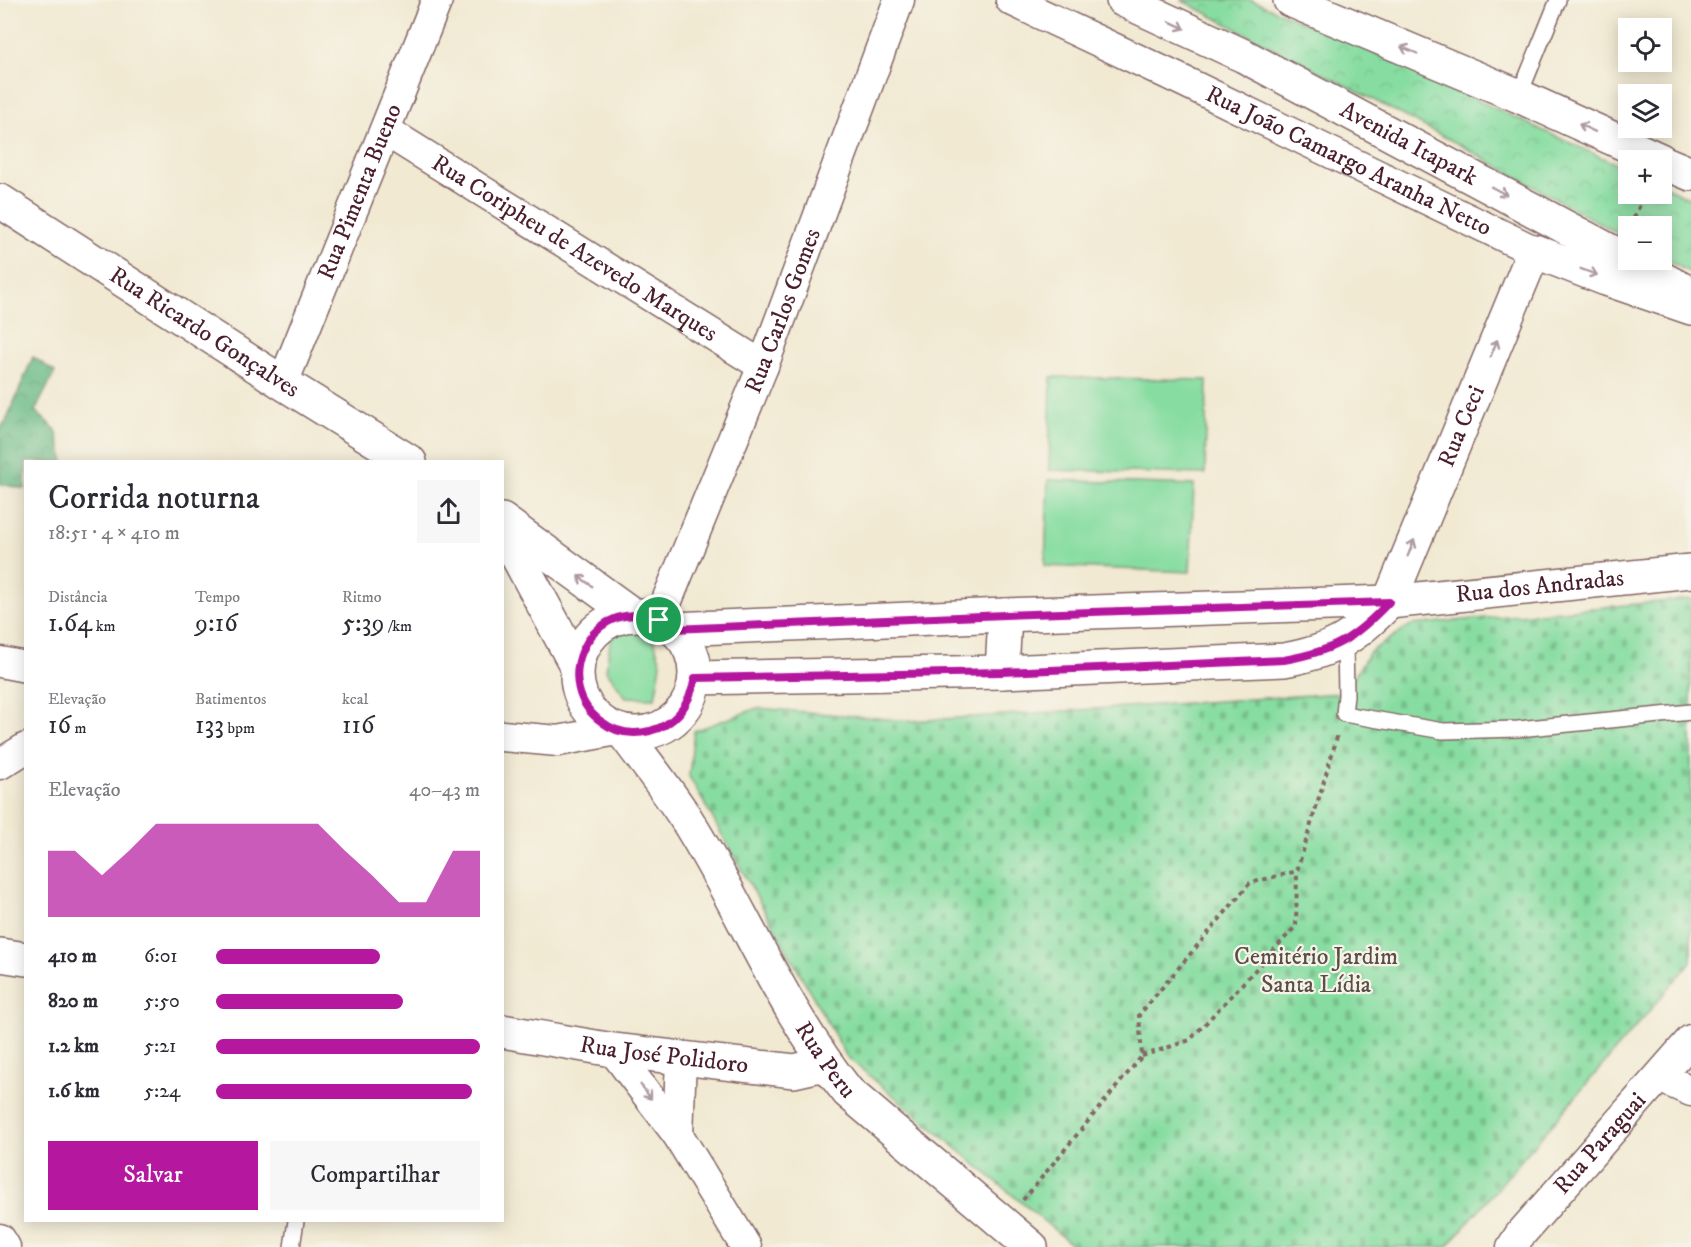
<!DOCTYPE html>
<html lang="pt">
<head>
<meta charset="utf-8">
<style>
	:root { --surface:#fff; --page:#f7f7f7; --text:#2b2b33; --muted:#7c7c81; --accent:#b5179e }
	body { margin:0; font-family:"IM FELL DW Pica",serif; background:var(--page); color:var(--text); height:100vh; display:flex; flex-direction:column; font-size:22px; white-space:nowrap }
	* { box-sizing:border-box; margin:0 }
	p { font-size:20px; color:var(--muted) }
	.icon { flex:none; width:33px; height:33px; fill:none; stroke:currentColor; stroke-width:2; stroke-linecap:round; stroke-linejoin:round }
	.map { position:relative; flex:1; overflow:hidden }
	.panel { position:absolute; left:24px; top:460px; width:480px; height:762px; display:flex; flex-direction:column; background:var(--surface); border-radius:0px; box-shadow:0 3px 15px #0003 }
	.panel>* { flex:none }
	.tools { position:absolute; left:1618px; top:18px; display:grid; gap:12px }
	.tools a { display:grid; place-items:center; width:54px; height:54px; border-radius:0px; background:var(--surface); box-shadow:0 3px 15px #0003; font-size:30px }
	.pin { position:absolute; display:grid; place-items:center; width:51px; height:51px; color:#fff; margin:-26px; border:3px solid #fff; border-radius:50%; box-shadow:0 2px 6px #0007 }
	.round { display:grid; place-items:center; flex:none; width:63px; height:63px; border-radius:0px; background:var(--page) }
	.head { display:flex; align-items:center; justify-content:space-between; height:102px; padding:0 24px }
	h1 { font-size:33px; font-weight:600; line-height:45px }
	.stats { display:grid; grid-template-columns:repeat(3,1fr); gap:9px; height:102px; padding:6px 24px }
	.stats div { display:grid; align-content:center }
	.stats b { font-size:26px; font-weight:600 }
	.stats small { font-size:16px; font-weight:400 }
	.stats p { font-size:16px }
	.chart { height:168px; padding:12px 24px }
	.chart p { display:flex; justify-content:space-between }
	.chart svg { width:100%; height:108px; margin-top:6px; fill:var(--accent); opacity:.7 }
	.primary-button { display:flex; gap:12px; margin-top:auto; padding:12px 24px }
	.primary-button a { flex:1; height:69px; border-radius:0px; background:var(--accent); color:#fff; font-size:24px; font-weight:600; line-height:69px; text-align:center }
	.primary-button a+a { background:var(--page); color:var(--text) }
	ul { padding:0 24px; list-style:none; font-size:20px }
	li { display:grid; grid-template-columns:96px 72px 1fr; align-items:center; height:45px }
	li i { height:15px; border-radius:8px; background:var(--accent) }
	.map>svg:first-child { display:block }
</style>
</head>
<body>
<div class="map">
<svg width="1691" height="1247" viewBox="0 0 1691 1247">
	<defs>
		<pattern id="forest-crowns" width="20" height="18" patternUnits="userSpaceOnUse" patternTransform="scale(1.5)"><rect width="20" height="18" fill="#6dbc87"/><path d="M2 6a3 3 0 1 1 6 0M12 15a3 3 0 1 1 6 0" fill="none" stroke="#5c986f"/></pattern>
		<pattern id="cemetery-stones" width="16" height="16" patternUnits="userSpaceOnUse" patternTransform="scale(1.5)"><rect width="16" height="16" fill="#87dda1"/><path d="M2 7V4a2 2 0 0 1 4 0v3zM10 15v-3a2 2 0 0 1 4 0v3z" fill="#76bd8b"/></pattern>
		<pattern id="park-crowns" width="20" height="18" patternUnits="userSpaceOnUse" patternTransform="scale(1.5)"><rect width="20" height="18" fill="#87dda1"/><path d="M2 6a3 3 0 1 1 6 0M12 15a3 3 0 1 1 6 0" fill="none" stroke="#76bd8b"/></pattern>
	</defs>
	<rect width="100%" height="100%" fill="#f7f3e8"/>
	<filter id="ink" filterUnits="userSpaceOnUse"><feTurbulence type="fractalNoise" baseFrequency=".0167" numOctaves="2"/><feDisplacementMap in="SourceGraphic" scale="12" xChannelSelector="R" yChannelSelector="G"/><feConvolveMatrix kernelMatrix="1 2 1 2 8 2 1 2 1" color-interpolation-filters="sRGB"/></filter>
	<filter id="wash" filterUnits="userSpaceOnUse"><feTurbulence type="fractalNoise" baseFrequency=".008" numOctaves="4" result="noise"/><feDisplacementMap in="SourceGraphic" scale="24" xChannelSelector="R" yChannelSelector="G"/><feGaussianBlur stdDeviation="1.35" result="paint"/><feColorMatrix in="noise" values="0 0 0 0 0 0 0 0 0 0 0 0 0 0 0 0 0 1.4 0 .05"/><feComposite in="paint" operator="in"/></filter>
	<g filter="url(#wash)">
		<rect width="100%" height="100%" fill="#f1e9d2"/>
		<g fill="#87dda1" stroke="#687e66" stroke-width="1.5">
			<polygon points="1051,377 1207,380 1205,474 1049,470"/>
			<polygon points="1048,480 1194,485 1190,572 1045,566"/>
			<polygon points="634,615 653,637 661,664 655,698 626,697 606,670 611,636 622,618"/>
		</g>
		<polygon fill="url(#forest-crowns)" stroke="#5c6e59" stroke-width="1.5" points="33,357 55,372 35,411 56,430 64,462 26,462 25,489 0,484 0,429 6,421"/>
		<polygon fill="url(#cemetery-stones)" stroke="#687e66" stroke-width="1.5" points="1691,599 1691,962 1447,1247 1075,1247 847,1057 689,776 694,731 757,708 912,721 1343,693 1370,652 1411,625"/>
		<polygon fill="url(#park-crowns)" stroke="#687e66" stroke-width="1.5" points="1181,0 1251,0 1375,53 1629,170 1629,194 1662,194 1662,185 1691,199 1691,273 1662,258 1662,226 1629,226 1629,240 1462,146"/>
	</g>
	<g filter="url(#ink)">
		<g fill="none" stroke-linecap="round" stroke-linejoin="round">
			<defs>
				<g id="service">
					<polyline points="1519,96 1558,0"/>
					<polyline points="1345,642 1346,695 1344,714 1443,731 1518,729 1691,712"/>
					<polyline points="292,1247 296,1221"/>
				</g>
				<g id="minor">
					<path id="s1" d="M1011,0L1183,81L1534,251"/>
					<path id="s2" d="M386,131L763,366"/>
					<path id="s3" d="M283,383L437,0"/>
					<path id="s4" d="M659,620L763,366L899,0"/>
					<polyline points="0,662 26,667"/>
					<polyline points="502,736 558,741 617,730"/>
					<polyline points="0,764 26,748"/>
					<polyline points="613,1050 678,1135 746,1247"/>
					<polyline points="1659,1077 1691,1091"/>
					<polyline points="678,1135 681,1059"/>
					<polyline points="0,1239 5,1247"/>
					<path id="s5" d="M1512,1247L1519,1236L1691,1040"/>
				</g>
				<g id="tertiary">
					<path id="s6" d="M0,201L283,383L410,462"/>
					<polyline points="502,520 633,615"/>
					<polyline points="502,528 577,667"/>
					<circle cx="636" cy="674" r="59"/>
					<path id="s7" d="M673,629L1005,615L1389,602L1691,571"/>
					<polyline points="1002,672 1005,615"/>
					<path id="s8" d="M695,678L1002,672L1284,660C1334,651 1354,638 1389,602L1534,251L1606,279L1691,308"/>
					<path id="s9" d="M623,732C644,760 666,788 685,817C742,907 781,1009 848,1092L1031,1247"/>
					<polyline points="0,955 26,959"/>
					<path id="s10" d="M502,1031L613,1050L794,1071L825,1064"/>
				</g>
				<g id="secondary">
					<path id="s11" d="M1123,0L1244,56L1691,294"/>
					<polyline points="1290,0 1519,96 1660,160"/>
					<polyline points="1662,162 1691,174"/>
				</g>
			</defs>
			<use href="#service" stroke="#846665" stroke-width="18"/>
			<use href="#minor" stroke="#846665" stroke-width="33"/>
			<use href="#tertiary" stroke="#846665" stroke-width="36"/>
			<use href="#secondary" stroke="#846665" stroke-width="36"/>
			<g stroke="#846665" stroke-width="4" stroke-dasharray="4.5 4.5" stroke-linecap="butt">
				<polyline points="1630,226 1641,203"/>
				<polyline points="1142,1056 1190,1040 1296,926 1297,872"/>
				<polyline points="1023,1200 1142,1056 1139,1015 1250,883 1297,871 1338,734"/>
			</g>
			<use href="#service" stroke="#fff" stroke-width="15"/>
			<use href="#minor" stroke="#fff" stroke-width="30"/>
			<use href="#tertiary" stroke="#fff" stroke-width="33"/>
			<use href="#secondary" stroke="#fff" stroke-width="33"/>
		</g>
		<defs><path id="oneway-shaft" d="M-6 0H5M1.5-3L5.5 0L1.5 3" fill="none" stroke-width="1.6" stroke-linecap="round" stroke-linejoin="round" transform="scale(1.5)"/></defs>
		<g stroke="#ae9aa0">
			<use href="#oneway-shaft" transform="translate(1177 25) rotate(25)"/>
			<use href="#oneway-shaft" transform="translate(1409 50) rotate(-157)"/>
			<use href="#oneway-shaft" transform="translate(1587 128) rotate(-155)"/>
			<use href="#oneway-shaft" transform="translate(1499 191) rotate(28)"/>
			<use href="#oneway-shaft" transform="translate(1589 272) rotate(21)"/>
			<use href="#oneway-shaft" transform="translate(1494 348) rotate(-68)"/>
			<use href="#oneway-shaft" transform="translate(1411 548) rotate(-68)"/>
			<use href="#oneway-shaft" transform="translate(585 581) rotate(-144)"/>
			<use href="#oneway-shaft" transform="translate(646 1092) rotate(53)"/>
		</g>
	</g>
	<g fill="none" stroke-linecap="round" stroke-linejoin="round" filter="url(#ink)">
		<defs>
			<path id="route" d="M1389,602C1354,639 1334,651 1284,660L1002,672L695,678C690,703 677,724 650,731C633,735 616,733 602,722C550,686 587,602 648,617C658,619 665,624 673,629L1005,615Z"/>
		</defs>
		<use href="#route" stroke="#fff" stroke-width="12"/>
		<use href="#route" stroke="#b5179e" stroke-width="8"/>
	</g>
	<g text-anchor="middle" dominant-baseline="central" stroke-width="4.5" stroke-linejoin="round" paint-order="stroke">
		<g font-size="24" fill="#4a1f2b" stroke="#f7f3e8">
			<text stroke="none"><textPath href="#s11" startOffset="320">Avenida Itapark</textPath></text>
			<text stroke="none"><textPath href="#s1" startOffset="374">Rua João Camargo Aranha Netto</textPath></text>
			<text stroke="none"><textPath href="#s3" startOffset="206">Rua Pimenta Bueno</textPath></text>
			<text stroke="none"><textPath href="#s2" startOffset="222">Rua Coripheu de Azevedo Marques</textPath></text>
			<text stroke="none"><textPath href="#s4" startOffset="333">Rua Carlos Gomes</textPath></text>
			<text stroke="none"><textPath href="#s6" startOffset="243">Rua Ricardo Gonçalves</textPath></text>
			<text stroke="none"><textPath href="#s8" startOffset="902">Rua Ceci</textPath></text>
			<text stroke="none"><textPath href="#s7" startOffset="868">Rua dos Andradas</textPath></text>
			<text stroke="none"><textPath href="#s10" startOffset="164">Rua José Polidoro</textPath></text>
			<text stroke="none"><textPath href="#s9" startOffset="386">Rua Peru</textPath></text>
			<text stroke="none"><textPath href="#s5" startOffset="136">Rua Paraguai</textPath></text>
		</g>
		<g font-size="24" fill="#594e48" stroke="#f7f3e8">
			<text x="1316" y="957">Cemitério Jardim<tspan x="1316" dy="28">Santa Lídia</tspan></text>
		</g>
	</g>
</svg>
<div class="tools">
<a><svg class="icon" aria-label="locate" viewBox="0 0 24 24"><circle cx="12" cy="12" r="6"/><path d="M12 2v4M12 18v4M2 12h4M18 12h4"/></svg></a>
<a><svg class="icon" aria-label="layers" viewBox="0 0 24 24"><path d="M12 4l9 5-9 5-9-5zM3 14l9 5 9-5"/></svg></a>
<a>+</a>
<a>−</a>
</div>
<div class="pin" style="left:659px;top:620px;background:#1e9e55"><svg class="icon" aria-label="arrive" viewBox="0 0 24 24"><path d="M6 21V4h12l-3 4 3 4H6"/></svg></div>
<section class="panel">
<div class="head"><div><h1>Corrida noturna</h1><p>18:51 · 4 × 410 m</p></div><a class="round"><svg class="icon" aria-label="share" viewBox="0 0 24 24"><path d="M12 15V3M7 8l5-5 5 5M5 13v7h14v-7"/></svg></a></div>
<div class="stats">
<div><p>Distância</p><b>1.64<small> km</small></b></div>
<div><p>Tempo</p><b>9:16</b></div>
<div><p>Ritmo</p><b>5:39<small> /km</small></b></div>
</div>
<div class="stats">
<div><p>Elevação</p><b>16<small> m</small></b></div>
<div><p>Batimentos</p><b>133<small> bpm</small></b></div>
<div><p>kcal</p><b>116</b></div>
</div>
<div class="chart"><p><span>Elevação</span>40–43 m</p>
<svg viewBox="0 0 160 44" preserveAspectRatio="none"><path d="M0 44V17L10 17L20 27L30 17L40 6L50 6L60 6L70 6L80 6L90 6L100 6L110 17L120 27L130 38L140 38L150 17L160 17V44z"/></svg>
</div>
<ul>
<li><b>410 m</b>6:01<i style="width:62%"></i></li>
<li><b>820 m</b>5:50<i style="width:71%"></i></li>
<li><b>1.2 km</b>5:21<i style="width:100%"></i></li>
<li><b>1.6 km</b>5:24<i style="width:97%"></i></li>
</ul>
<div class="primary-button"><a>Salvar</a><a>Compartilhar</a></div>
</section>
</div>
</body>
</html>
